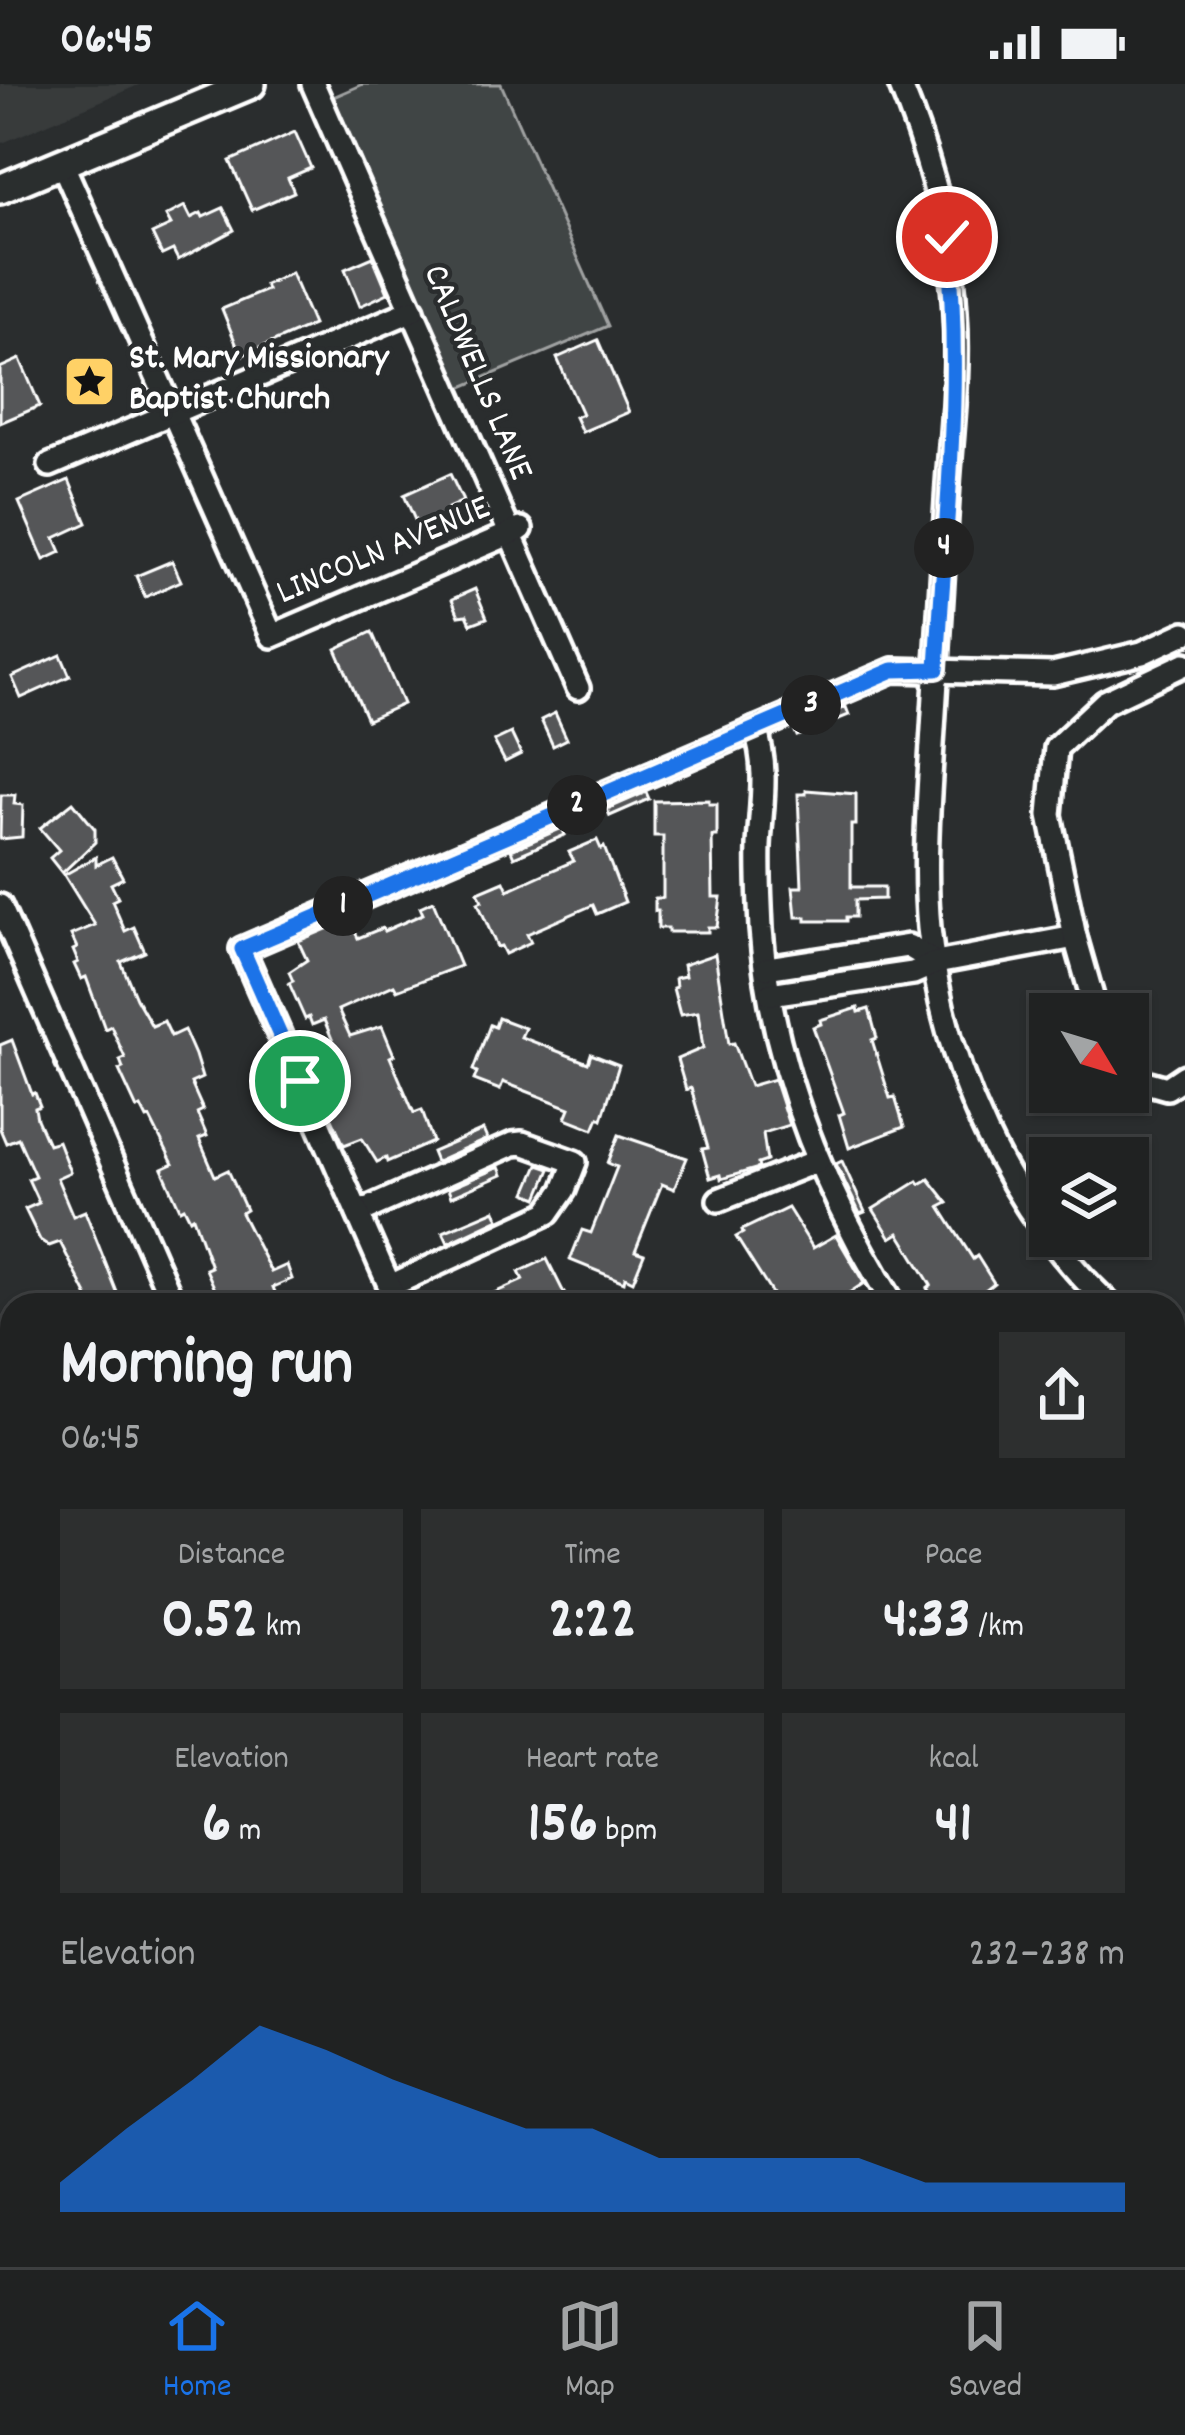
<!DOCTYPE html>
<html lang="en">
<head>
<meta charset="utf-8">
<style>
	:root { --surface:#202222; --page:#2d2f2f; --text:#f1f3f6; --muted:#a2a4a5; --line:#3d3f40; --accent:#1a73e8 }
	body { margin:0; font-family:Dekko,sans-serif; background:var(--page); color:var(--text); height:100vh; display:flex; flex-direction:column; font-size:45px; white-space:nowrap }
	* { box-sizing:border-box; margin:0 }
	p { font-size:39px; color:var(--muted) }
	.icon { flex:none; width:66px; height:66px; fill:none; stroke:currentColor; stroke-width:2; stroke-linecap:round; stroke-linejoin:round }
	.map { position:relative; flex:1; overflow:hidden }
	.panel { position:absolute; left:0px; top:1209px; width:1185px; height:975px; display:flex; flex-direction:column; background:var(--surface); border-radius:36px 36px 0 0; box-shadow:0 3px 9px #0004,0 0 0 3px var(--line) }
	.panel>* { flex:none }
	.needle { width:78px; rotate:128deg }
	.fabs { position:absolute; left:1029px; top:909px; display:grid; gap:24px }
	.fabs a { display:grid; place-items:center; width:120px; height:120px; border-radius:0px; background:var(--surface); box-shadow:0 3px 9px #0004,0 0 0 3px var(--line); font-size:60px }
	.pin { position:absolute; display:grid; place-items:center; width:102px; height:102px; color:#fff; margin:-51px; border:6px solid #fff; border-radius:50%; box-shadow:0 3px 12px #0007 }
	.km { position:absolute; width:60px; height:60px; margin:-30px; border-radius:50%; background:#222; color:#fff; font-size:33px; line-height:60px; text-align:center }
	.round { display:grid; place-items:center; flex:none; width:126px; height:126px; border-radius:0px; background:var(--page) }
	.headline { display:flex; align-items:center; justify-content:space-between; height:204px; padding:0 60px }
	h1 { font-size:66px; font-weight:700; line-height:90px }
	.figures { display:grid; grid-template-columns:repeat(3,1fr); gap:18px; height:204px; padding:12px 60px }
	.figures div { display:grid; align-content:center; border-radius:0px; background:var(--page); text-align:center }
	.figures b { font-size:60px; font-weight:700 }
	.figures small { font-size:33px; font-weight:400 }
	.figures p { font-size:33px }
	.chart { height:336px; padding:24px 60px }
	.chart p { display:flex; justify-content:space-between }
	.chart svg { width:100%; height:216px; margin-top:12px; fill:var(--accent); opacity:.7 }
	.status { display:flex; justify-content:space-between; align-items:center; height:84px; padding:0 60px; background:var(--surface); direction:ltr }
	.status svg { height:33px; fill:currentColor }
	.dock { display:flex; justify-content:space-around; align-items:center; height:168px; border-top:3px solid var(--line); background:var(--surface); font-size:33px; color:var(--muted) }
	.dock a { display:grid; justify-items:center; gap:6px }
	.dock .active { color:var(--accent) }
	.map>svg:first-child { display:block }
</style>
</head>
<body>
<div class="status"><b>06:45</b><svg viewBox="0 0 49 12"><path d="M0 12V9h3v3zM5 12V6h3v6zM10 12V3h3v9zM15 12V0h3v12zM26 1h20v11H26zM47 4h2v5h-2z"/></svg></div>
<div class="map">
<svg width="1185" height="2183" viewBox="0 0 1185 2183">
	<rect width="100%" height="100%" fill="#2a2d2e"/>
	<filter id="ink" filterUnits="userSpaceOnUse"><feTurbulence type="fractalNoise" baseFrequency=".00833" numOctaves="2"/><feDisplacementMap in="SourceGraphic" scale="24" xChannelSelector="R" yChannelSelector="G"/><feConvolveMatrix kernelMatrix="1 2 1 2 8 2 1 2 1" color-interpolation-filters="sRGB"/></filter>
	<g filter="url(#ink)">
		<polygon fill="#373a3b" points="0,0 141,0 0,60"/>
		<g fill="#414445" stroke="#a0a2a2" stroke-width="3">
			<polygon points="363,0 501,0 608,242 460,304 333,13"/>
			<polygon points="1185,1713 1185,2183 0,2183 0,1827 12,1828 12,2172 1173,2172 1173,1729"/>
		</g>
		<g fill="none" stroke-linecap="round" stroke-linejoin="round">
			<polyline stroke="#a6a7a7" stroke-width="4.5" points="345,2172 349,2183"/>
			<g stroke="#6a6c6d" stroke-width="30">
				<polyline points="1173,1913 1185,1912"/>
				<polyline points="0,1941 12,1944"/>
			</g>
		</g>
		<g fill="#555758" stroke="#fff" stroke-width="3">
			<polygon points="295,48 311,84 288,94 294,108 252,126 230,77"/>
			<polygon points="185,122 191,134 201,129 203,133 223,124 234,146 178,176 173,166 162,171 152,150 171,141 166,132"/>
			<polygon points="373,173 388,209 360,222 345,185"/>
			<polygon points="291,189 313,241 241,272 222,225 267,206 265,201"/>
			<polygon points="598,256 629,328 582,348 575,333 582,330 557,274"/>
			<polygon points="20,275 40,322 0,339 0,284"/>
			<polygon points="450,390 463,417 448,424 450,429 418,443 404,411"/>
			<polygon points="69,396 87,439 55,454 61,468 44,476 19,418"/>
			<polygon points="172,477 181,497 145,513 136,492"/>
			<polygon points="475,505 487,534 471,540 467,531 459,532 452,515"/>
			<polygon points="372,548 403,620 367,636 336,565"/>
			<polygon points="61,571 70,592 21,614 12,593"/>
			<polygon points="846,623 849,631 797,652 794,645"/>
			<polygon points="555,629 567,655 553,662 541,636"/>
			<polygon points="511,649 521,670 505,678 494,657"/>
			<polygon points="806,706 856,710 856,741 851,741 851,803 884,803 884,815 855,816 855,833 846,833 846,837 806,837 806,833 796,833 793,803 802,803 798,710 806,710"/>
			<polygon points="646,708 649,715 610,732 607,725"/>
			<polygon points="1,711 15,711 14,720 23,721 22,753 0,755"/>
			<polygon points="709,716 709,720 717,720 717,752 712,752 713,813 721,813 717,843 708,843 708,848 668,848 668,844 658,844 658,827 655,827 655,814 663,814 663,752 654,752 654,717"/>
			<polygon points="73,718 95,745 95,758 62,789 50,774 59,766 40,744"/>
			<polygon points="562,744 565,751 514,773 511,766"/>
			<polygon points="597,756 601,765 604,763 625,818 597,830 593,821 527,850 531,858 505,870 501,862 497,863 478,819 482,817 478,808 504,797 508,806 548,788 574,777 569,768"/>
			<polygon points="96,773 96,781 112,773 123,794 111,800 118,814 112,817 125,847 134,843 145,868 121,878 136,914 152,942 164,937 171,952 184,946 195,971 202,994 191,999 203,1026 197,1029 207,1052 199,1055 215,1092 228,1086 246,1126 241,1129 271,1188 287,1181 292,1195 273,1203 280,1221 222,1221 206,1185 211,1183 193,1133 190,1135 184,1123 180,1125 162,1085 173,1080 150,1034 147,1035 141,1023 137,1025 119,986 123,984 120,976 125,974 111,942 105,945 86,893 81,895 74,880 78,878 73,866 77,864 71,851 95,841 64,791"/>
			<polygon points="433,817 460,882 397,906 394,901 338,926 350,952 382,942 394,971 390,973 414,1029 422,1026 433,1058 387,1078 386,1074 377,1078 362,1054 344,1061 327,1023 346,1015 328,965 335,962 324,936 312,941 309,933 305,935 289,899 293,897 289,888 307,876 298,857 350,835 358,854 382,844 384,847 423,830 420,823"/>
			<polygon points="715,870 729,960 734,959 750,1002 774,995 789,1041 763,1049 767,1077 758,1080 759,1084 721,1095 720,1091 710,1094 702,1065 708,1064 691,1004 686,1006 677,975 703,964 698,928 680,931 673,904 676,903 675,894 685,892 683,881"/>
			<polygon points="858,924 859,928 869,925 877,954 872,956 890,1014 895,1013 904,1043 849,1064 839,1031 844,1029 813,943 821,940 820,936"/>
			<polygon points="498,934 525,944 521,953 588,979 591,970 619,981 602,1035 599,1033 594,1045 566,1034 570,1024 503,998 500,1006 474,996 477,988 473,986 490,941 495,943"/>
			<polygon points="12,956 32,1010 35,1009 40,1022 35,1024 37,1035 48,1060 58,1057 70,1088 57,1094 73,1132 85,1127 122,1221 92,1221 60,1158 49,1162 40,1156 25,1125 39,1119 28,1095 35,1092 18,1054 6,1059 0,1045 0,961"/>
			<polygon points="483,1046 487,1055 436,1078 432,1068"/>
			<polygon points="619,1051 687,1074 674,1105 662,1100 635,1167 644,1170 633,1197 625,1193 624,1198 570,1176 582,1146 591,1149 602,1121 617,1083 608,1079"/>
			<polygon points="842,1077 865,1128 860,1130 836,1080"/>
			<polygon points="538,1081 550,1085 538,1114 526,1109"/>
			<polygon points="499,1083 502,1091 451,1113 448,1105"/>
			<polygon points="929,1095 948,1119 940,1123 973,1175 977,1172 994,1199 966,1221 938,1221 927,1204 931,1201 899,1149 891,1154 873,1125 918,1097 920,1100"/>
			<polygon points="788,1124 813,1164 836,1151 864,1199 831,1221 779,1221 736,1153 743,1149 742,1146"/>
			<polygon points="495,1126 499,1135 448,1159 443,1148"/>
			<polygon points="547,1175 570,1221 467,1221 523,1196 519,1188"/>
		</g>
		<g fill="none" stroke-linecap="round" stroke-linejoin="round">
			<defs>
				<g id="minor">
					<polyline points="313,0 578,604"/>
					<path d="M900,0C930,73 951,149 955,228C959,285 952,343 948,400C943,482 938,563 933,645C929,711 923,778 929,844C943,983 1007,1125 1110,1221"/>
					<polyline points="62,79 272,552 521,445"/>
					<polyline points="50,381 413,226"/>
					<path d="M755,645C769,684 761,721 759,762C758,789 760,818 761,845C771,981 823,1106 894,1221"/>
					<polyline points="0,822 174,1221"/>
					<polyline points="767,884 908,862 936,879"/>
					<polyline points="770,910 913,889 936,879 1075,853"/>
					<polyline points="1097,930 1075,853 1050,731 1056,664 1105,618 1185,580"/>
					<polyline points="1128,993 1167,1004 1185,992"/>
					<polyline points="719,1116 817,1077"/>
					<polyline points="358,1129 513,1060 522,1059 575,1078 564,1106 548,1129 390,1202"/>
					<polyline points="398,1221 242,865 893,586 1053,590 1142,569 1185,549"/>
					<polyline points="1173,1276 1185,1285"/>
					<polyline points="0,1524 12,1551"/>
					<polyline points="0,1609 12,1604"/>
				</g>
				<polyline id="major" points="0,105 251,0"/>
			</defs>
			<use href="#minor" stroke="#fff" stroke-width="30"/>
			<use href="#major" stroke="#fff" stroke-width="36"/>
			<use href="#minor" stroke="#2a2d2e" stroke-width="21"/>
			<use href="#major" stroke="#2a2d2e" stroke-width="27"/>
		</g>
	</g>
	<g fill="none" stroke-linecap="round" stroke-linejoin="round" filter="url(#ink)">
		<defs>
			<path id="route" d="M300,997L242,865L893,586L937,585C945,441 963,297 947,153"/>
		</defs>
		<use href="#route" stroke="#fff" stroke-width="24"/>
		<use href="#route" stroke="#1a73e8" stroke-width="15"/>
	</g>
	<defs>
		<symbol id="sight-square" viewBox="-11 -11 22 22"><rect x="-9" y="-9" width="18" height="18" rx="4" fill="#ffd166" stroke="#2a2d2e"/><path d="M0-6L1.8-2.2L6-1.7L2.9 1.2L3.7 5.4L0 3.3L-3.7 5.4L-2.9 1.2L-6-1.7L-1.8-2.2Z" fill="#111"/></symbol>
	</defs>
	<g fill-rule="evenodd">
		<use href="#sight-square" x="60" y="268" width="59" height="59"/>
	</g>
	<g text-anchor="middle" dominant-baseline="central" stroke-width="9" stroke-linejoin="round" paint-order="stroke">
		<g font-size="36" font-weight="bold" fill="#fff" stroke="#2a2d2e" text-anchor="start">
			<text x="129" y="276">St. Mary Missionary<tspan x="129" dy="41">Baptist Church</tspan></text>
		</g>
		<g font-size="36" fill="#fff" stroke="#2a2d2e">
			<text transform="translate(476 289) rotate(67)">CALDWELLS LANE</text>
			<text transform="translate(384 468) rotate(-23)">LINCOLN AVENUE</text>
		</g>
	</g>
</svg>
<div class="fabs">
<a><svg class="needle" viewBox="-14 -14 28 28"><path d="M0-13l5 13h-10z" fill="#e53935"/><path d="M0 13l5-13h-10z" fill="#a2a4a5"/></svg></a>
<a><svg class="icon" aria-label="layers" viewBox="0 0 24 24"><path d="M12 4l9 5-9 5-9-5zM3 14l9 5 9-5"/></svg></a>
</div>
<div class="pin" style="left:300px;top:997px;background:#1e9e55"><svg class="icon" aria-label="arrive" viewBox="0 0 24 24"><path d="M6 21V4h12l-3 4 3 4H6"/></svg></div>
<div class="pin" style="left:947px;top:153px;background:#d93025"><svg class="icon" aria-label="check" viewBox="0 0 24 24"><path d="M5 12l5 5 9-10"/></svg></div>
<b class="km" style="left:343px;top:822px">1</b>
<b class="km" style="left:577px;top:721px">2</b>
<b class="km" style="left:811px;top:621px">3</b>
<b class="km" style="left:944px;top:464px">4</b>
<section class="panel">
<div class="headline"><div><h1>Morning run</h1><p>06:45</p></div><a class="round"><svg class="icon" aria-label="share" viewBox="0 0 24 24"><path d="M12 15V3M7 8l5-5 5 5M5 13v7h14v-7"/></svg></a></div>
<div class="figures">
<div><p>Distance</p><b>0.52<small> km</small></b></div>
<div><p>Time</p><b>2:22</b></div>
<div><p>Pace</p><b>4:33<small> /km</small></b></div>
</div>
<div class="figures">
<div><p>Elevation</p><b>6<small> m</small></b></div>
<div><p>Heart rate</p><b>156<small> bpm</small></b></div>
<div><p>kcal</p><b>41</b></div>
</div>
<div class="chart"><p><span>Elevation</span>232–238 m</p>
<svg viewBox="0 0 160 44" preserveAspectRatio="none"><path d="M0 44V38L10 27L20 17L30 6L40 11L50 17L60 22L70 27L80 27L90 33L100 33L110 33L120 33L130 38L140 38L150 38L160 38V44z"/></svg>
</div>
</section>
</div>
<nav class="dock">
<a class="active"><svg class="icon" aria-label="home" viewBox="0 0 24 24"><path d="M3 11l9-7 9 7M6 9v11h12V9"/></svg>Home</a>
<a><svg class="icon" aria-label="map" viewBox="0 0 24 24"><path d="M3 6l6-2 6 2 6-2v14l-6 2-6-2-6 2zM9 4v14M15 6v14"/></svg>Map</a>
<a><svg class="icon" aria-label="saved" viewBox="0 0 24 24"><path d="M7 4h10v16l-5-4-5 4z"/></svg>Saved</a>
</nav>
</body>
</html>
